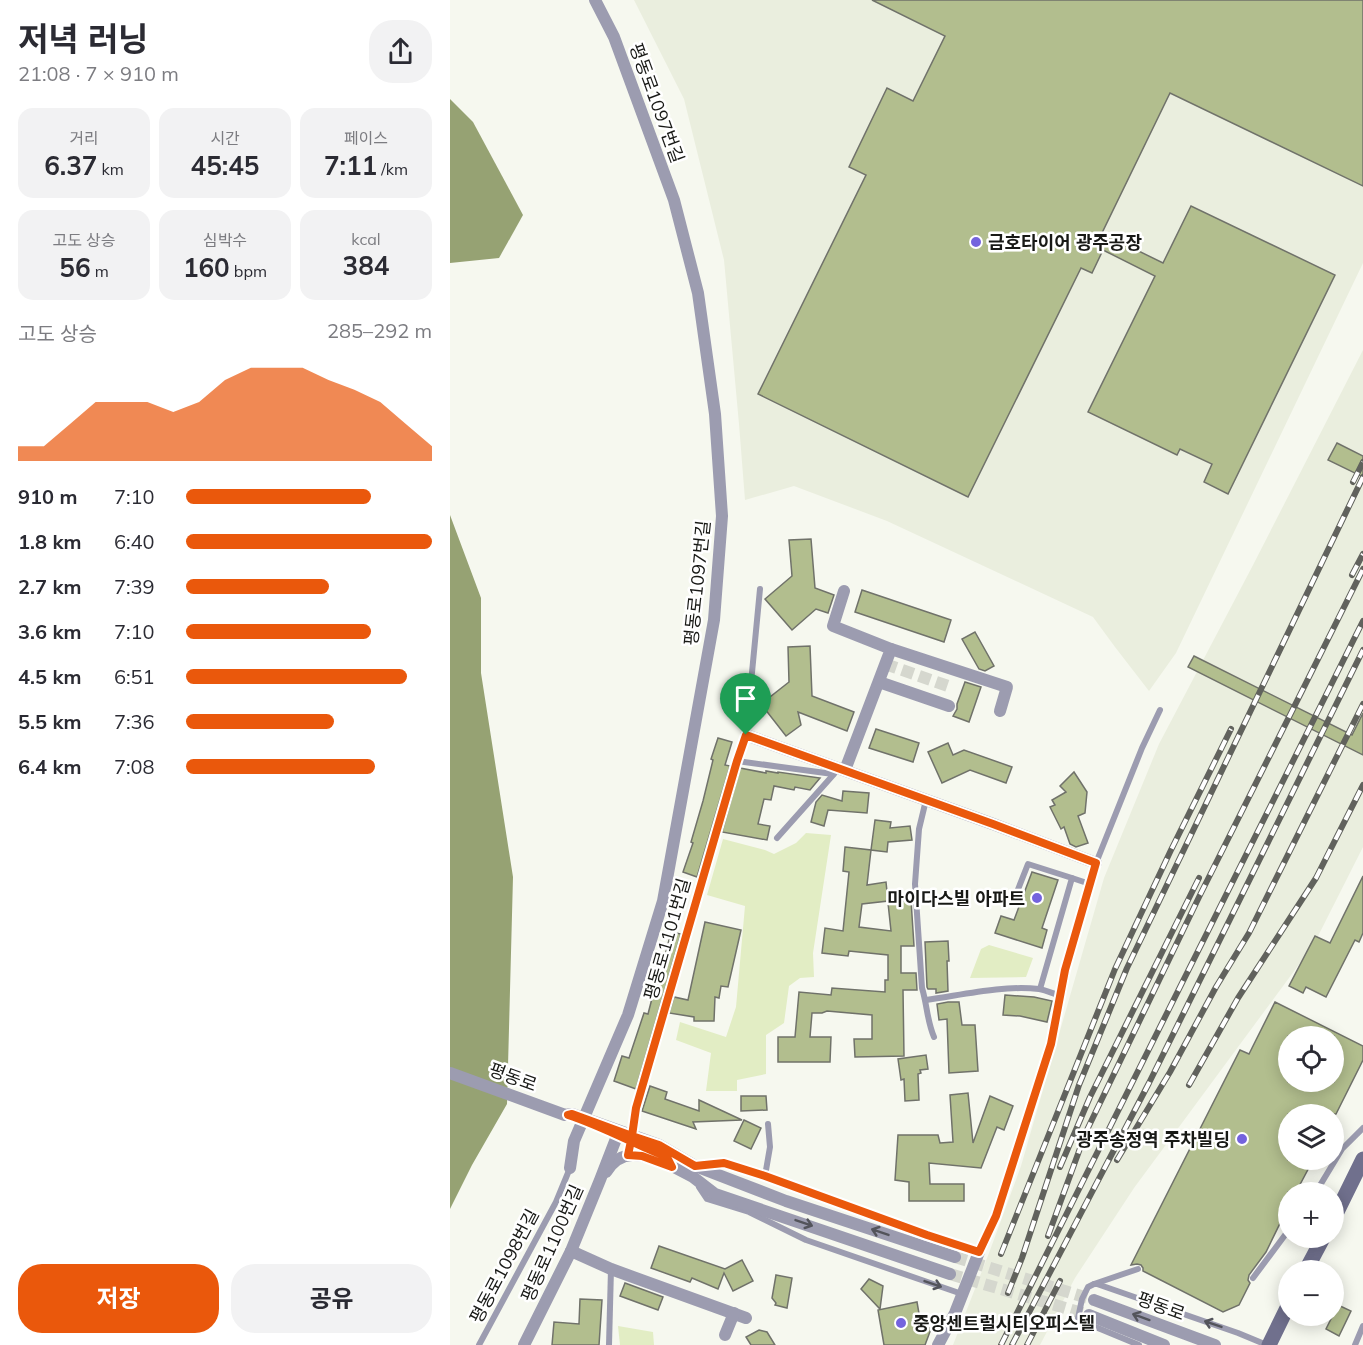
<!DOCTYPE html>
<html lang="ko">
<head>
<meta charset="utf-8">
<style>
	:root { --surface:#fff; --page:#f2f2f3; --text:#2b2b33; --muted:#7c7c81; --accent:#ea580c }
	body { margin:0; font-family:Mulish,"Noto Sans KR",sans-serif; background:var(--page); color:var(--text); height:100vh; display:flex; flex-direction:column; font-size:22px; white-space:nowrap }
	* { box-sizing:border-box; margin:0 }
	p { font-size:20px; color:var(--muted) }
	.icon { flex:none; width:33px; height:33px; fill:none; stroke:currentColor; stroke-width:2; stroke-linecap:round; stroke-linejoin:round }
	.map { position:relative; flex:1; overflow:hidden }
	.details { display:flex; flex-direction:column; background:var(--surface); width:450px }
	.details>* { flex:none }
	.controls { position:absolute; left:828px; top:1026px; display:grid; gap:12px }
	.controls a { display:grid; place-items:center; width:66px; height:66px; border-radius:50%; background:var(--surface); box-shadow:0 3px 15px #0003; font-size:30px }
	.pin { position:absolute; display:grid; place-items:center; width:51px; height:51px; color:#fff; margin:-62px -26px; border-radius:50% 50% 50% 0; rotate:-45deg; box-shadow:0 0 6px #0007 }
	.pin .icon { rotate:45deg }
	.round { display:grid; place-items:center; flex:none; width:63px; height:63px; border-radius:24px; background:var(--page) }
	.summary { display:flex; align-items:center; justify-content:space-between; height:102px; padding:0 18px }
	h1 { font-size:33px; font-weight:700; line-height:45px }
	.metrics { display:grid; grid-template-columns:repeat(3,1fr); gap:9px; height:102px; padding:6px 18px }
	.metrics div { display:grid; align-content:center; border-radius:15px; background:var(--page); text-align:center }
	.metrics b { font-size:26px; font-weight:700 }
	.metrics small { font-size:16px; font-weight:400 }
	.metrics p { font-size:16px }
	.chart { height:168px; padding:12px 18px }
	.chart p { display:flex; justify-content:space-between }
	.chart svg { width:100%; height:108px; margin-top:6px; fill:var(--accent); opacity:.7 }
	.primary-button { display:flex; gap:12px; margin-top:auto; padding:12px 18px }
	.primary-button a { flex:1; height:69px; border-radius:24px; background:var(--accent); color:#fff; font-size:24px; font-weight:700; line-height:69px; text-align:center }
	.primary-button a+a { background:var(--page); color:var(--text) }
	ul { padding:0 18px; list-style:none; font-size:20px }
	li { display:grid; grid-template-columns:96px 72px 1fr; align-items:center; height:45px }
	li i { height:15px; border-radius:8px; background:var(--accent) }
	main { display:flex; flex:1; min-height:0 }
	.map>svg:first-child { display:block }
</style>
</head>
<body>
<main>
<section class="details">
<div class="summary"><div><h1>저녁 러닝</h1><p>21:08 · 7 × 910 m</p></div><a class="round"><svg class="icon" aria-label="share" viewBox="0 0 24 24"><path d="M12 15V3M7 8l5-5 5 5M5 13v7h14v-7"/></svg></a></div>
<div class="metrics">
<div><p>거리</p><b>6.37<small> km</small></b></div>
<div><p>시간</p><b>45:45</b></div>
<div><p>페이스</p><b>7:11<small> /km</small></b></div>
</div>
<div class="metrics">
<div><p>고도 상승</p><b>56<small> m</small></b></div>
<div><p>심박수</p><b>160<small> bpm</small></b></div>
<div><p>kcal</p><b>384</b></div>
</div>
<div class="chart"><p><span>고도 상승</span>285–292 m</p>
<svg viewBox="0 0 160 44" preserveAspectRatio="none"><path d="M0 44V38L10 38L20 29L30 20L40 20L50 20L60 24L70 20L80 11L90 6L100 6L110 6L120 11L130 15L140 20L150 29L160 38V44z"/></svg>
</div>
<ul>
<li><b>910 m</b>7:10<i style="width:75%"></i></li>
<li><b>1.8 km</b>6:40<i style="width:100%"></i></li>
<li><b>2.7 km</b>7:39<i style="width:58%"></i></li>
<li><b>3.6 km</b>7:10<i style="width:75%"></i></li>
<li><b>4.5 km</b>6:51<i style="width:90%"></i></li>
<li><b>5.5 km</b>7:36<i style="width:60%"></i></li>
<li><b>6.4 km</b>7:08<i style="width:77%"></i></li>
</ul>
<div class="primary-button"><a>저장</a><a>공유</a></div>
</section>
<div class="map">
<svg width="913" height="1345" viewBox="0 0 913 1345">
	<rect width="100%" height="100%" fill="#f6f8ef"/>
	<g fill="#eaeede">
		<polygon points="184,0 913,0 913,263 726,653 699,691 665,647 643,617 437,521 344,486 295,500 289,424 274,260 234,99"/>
		<polygon points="913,350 913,847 864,944 684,1188 625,1278 590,1345 503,1345 539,1253 571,1166 654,878 709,744 802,567"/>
	</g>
	<g fill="#e2edc4">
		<polygon points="356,833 381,835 363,953 364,977 350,978 339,986 334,1023 316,1035 316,1074 287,1080 287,1091 256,1091 261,1053 226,1040 230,1022 276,1037 286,1007 295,906 257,895 273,839 315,850 324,854 346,843"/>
		<polygon points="539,945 583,958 576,977 520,978 531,949"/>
		<polygon points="168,1326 203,1332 204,1345 170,1345"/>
	</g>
	<g fill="#96a273">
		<polygon points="0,99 23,122 73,215 49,258 0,263"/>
		<polygon points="0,515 31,598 31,673 63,877 57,1104 22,1165 0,1209"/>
	</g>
	<g fill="#b2be8e" stroke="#70726a" stroke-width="1.5" fill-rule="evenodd">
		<polygon points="422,0 913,0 913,186 720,93 652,233 713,263 741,206 885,275 778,494 754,482 762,464 730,449 727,455 638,412 705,276 653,250 642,273 631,268 518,497 308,394 416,175 399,167 437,88 463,101 495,36"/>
		<polygon points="887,443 913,456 913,477 878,460"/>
		<polygon points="361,539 365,588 384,595 378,613 366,609 342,630 315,599 342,576 339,540"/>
		<polygon points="412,590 501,620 494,642 405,612"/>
		<polygon points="525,632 544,666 535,671 529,669 512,639"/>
		<polygon points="360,646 362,696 404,712 397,731 348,712 351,725 336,736 311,704 339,682 338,647"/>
		<polygon points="744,656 902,735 913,713 913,755 738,667"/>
		<polygon points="515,682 531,687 519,722 503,716 507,709 507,704"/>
		<polygon points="426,729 469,743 463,762 419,748"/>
		<polygon points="268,738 282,742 275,765 280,766 247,877 233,872 243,843 241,842 253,801 263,760 261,759"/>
		<polygon points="498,743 503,755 514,750 562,767 556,783 520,770 492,783 478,752"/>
		<polygon points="290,768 316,773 316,771 328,773 328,772 370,778 360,790 345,787 344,790 324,786 321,800 314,799 308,824 320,826 317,840 272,832"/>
		<polygon points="624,772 637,792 635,813 628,816 638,843 626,847 620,844 614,827 611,829 600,807 605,805 602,800 616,792 610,786"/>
		<polygon points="393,791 419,793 417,813 378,810 374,826 361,822 366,802 372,795 392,801"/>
		<polygon points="425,820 441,822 440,828 460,826 462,840 438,842 437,852 421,850"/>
		<polygon points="395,847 421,850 417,885 436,882 438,901 412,904 409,927 441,931 438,903 461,900 464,946 451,946 451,973 466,973 467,990 453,990 454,1056 405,1057 404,1039 422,1039 422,1015 377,1011 372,1013 362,1013 360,1037 381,1037 380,1062 328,1062 328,1037 345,1037 349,992 381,995 382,988 435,992 435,980 438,980 438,955 399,951 398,956 372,953 375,928 393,931 399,872 393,871"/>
		<polygon points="582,872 608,880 592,928 597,930 592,948 545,933 551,916 564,920"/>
		<polygon points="913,876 913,933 909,942 905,940 876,997 856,987 853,993 839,986 865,936 880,943"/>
		<polygon points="255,922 291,930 278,987 271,986 269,998 265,997 264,1021 244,1021 244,1017 219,1013 224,997 238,1000"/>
		<polygon points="221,932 231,934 186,1089 164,1081 172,1056 179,1058 194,1013 198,1014 208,975 210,975"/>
		<polygon points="498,941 499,961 497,961 498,991 486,993 486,989 478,989 477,987 475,942"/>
		<polygon points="555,995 584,997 602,1001 597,1022 570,1016 553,1015"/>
		<polygon points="498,1002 509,1002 512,1025 525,1025 528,1071 499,1073 497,1019 489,1020 487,1004"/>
		<path d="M825,1002L913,1046V1060L886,1114H838V1160H863L846,1192H838V1207L816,1252L799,1275L798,1280L800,1283L789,1305L773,1312L693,1271V1268L691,1265L687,1264L681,1265L790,1050L799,1054ZM838,1036H884V1082H838Z"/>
		<polygon points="476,1055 478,1069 470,1070 471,1073 468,1074 469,1100 455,1101 454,1079 451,1080 448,1059"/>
		<polygon points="200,1086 217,1092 215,1099 249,1111 249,1100 292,1120 243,1122 246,1129 192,1111"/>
		<polygon points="518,1093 523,1143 540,1096 563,1106 554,1130 547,1127 531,1168 479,1163 480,1184 514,1184 514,1201 459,1201 459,1182 445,1180 448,1135 488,1135 490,1143 503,1142 500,1095"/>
		<polygon points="291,1096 316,1096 317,1110 291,1111"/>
		<polygon points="294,1120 311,1128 301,1149 284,1141"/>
		<polygon points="209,1246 275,1269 292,1260 303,1281 283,1291 274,1273 268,1289 242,1278 240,1282 201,1268"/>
		<polygon points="326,1275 342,1278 337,1308 325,1305 326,1303 322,1298"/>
		<polygon points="419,1279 433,1286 430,1309 411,1289"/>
		<polygon points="175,1283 213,1297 208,1310 170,1296"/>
		<polygon points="130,1299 152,1300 149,1345 102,1345 104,1322 129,1324"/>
		<polygon points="467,1302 471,1325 481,1329 475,1345 434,1345 428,1310"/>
		<polygon points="888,1305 901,1311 889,1336 876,1329"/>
		<polygon points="309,1330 317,1332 325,1345 301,1345 296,1337"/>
	</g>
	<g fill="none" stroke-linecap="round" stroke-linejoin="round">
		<g stroke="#d5d7ce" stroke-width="12" stroke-dasharray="12 6" stroke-linecap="butt">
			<polyline points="435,664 498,686"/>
			<polyline points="505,1257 644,1300"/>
			<polyline points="500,1274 639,1315"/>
		</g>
		<g stroke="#9c9cb0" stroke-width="6">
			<polyline points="287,761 383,774"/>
			<path d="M476,800L469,829L465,884L472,988C477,1004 477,1021 484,1037"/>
			<polyline points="327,838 384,774"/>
			<polyline points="622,878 640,884"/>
			<polyline points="567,892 578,864 622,878 590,989"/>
			<path d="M476,1000C512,995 552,985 589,989C596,990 604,994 611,996"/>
			<polyline points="178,1155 186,1108 287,761 296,735 310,589"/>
			<polyline points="252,1166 274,1163 315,1176 477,1235 529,1252 546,1216 601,1044 615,971 646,863 692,748 710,710"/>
			<polyline points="315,1176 320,1147 318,1124"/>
			<polyline points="249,1187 257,1199 299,1212 356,1240 512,1294"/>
			<polyline points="866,1192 892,1149 913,1128"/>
			<polyline points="803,1278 838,1231"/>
			<polyline points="644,1284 688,1269"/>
			<polyline points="29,1345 106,1202 120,1168"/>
			<polyline points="159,1345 161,1269"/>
			<polyline points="689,1345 631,1321 628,1318 632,1299 638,1287 644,1284 647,1284 788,1333 817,1345"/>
			<polyline points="905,1345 913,1326"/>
		</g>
		<g stroke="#9c9cb0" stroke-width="12">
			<polyline points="394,591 383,626 441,649 395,770"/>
			<polyline points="441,649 557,687 550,711"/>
			<polyline points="429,682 499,706"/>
			<polyline points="296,735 543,824 646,863"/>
			<polyline points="0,1073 115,1115 122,1114 209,1145 245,1166 336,1201 505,1257"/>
			<polyline points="206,1153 217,1157 222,1166 243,1177 265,1194 500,1274"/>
			<polyline points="120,1168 124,1141 178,1015 213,901 264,620 272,516 265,414 248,293 224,200 164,37 145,0"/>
			<path d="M156,1172C171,1148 192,1154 214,1163"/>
			<polyline points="121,1251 161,1269 296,1318"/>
			<polyline points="644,1300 765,1345"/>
			<polyline points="639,1315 714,1345"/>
			<polyline points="275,1335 284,1313"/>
			<polyline points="74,1345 121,1251 150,1180 169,1131"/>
			<polyline points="488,1345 505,1313 529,1252"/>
		</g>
		<g stroke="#70708d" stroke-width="15">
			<polyline points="884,1218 913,1159"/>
			<polyline points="856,1270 873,1238"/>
			<polyline points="819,1345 838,1306"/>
		</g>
		<defs>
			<g id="rail">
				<polyline points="903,482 913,462"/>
				<polyline points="902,575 913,554"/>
				<polyline points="739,1085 788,998 866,878 913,785"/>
				<polyline points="667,1160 720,1072 766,987 799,933 913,704"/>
				<polyline points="610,1167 640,1097 749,878"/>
				<polyline points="598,1236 636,1132 750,895 913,569"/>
				<polyline points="551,1254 665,969 721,850 781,729"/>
				<polyline points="558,1293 572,1258 629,1085 677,968 913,477"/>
				<polyline points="551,1345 913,621"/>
				<polyline points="562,1345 699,1083 913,650"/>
				<polyline points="577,1345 610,1281"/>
			</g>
		</defs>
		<use href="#rail" stroke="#61625d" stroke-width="6"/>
		<use href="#rail" stroke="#fff" stroke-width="4" stroke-dasharray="11" stroke-linecap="butt"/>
	</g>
	<defs><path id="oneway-shaft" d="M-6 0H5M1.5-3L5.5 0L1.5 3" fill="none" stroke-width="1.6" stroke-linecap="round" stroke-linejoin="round" transform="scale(1.5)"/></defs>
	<g stroke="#53545b">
		<use href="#oneway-shaft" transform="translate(354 1223) rotate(19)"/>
		<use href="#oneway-shaft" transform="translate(430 1232) rotate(-161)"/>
		<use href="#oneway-shaft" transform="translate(483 1284) rotate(19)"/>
		<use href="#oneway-shaft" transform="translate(691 1317) rotate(-160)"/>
		<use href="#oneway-shaft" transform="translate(763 1324) rotate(-161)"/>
	</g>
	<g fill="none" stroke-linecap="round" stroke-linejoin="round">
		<defs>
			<path id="route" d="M296,735L287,761L186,1108L182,1136L122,1114L118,1115C152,1126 184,1144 217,1157L222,1167L192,1156L178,1155L182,1136L209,1145L245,1166L274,1163L315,1176L477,1235L529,1252L546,1216L601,1044L615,970L646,863L543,824L296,735"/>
		</defs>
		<use href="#route" stroke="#fff" stroke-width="12"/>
		<use href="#route" stroke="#ea580c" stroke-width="8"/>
	</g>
	<g fill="#7463de" stroke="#fff" stroke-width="2">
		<circle cx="526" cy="242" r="6"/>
		<circle cx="587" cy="898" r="6"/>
		<circle cx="792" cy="1139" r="6"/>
		<circle cx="451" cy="1323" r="6"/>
	</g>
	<g text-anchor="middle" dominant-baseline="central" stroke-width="5" stroke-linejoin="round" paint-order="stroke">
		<g font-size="18" fill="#181916" stroke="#fff">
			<text transform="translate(207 103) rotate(70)">평동로1097번길</text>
			<text transform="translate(247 583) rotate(-84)">평동로1097번길</text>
			<text transform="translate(217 939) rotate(-74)">평동로1101번길</text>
			<text transform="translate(63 1077) rotate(20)">평동로</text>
			<text transform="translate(102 1243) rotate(-66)">평동로1100번길</text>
			<text transform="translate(54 1266) rotate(-62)">평동로1098번길</text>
			<text transform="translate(711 1306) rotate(20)">평동로</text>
		</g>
		<g font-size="18" font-weight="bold" fill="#181916" stroke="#fff" text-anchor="start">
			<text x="538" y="242">금호타이어 광주공장</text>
			<text x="575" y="898" text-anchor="end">마이다스빌 아파트</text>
			<text x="780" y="1139" text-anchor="end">광주송정역 주차빌딩</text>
			<text x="463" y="1323">중앙센트럴시티오피스텔</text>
		</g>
	</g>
</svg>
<div class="controls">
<a><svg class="icon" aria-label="locate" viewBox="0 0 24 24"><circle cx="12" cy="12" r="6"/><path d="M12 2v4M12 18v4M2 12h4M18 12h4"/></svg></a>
<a><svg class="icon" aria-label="layers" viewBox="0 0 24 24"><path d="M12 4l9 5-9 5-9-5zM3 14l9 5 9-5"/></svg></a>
<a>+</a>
<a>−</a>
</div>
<div class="pin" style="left:296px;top:735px;background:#1e9e55"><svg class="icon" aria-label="arrive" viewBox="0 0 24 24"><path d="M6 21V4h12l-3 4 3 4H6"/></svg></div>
</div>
</main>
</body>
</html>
